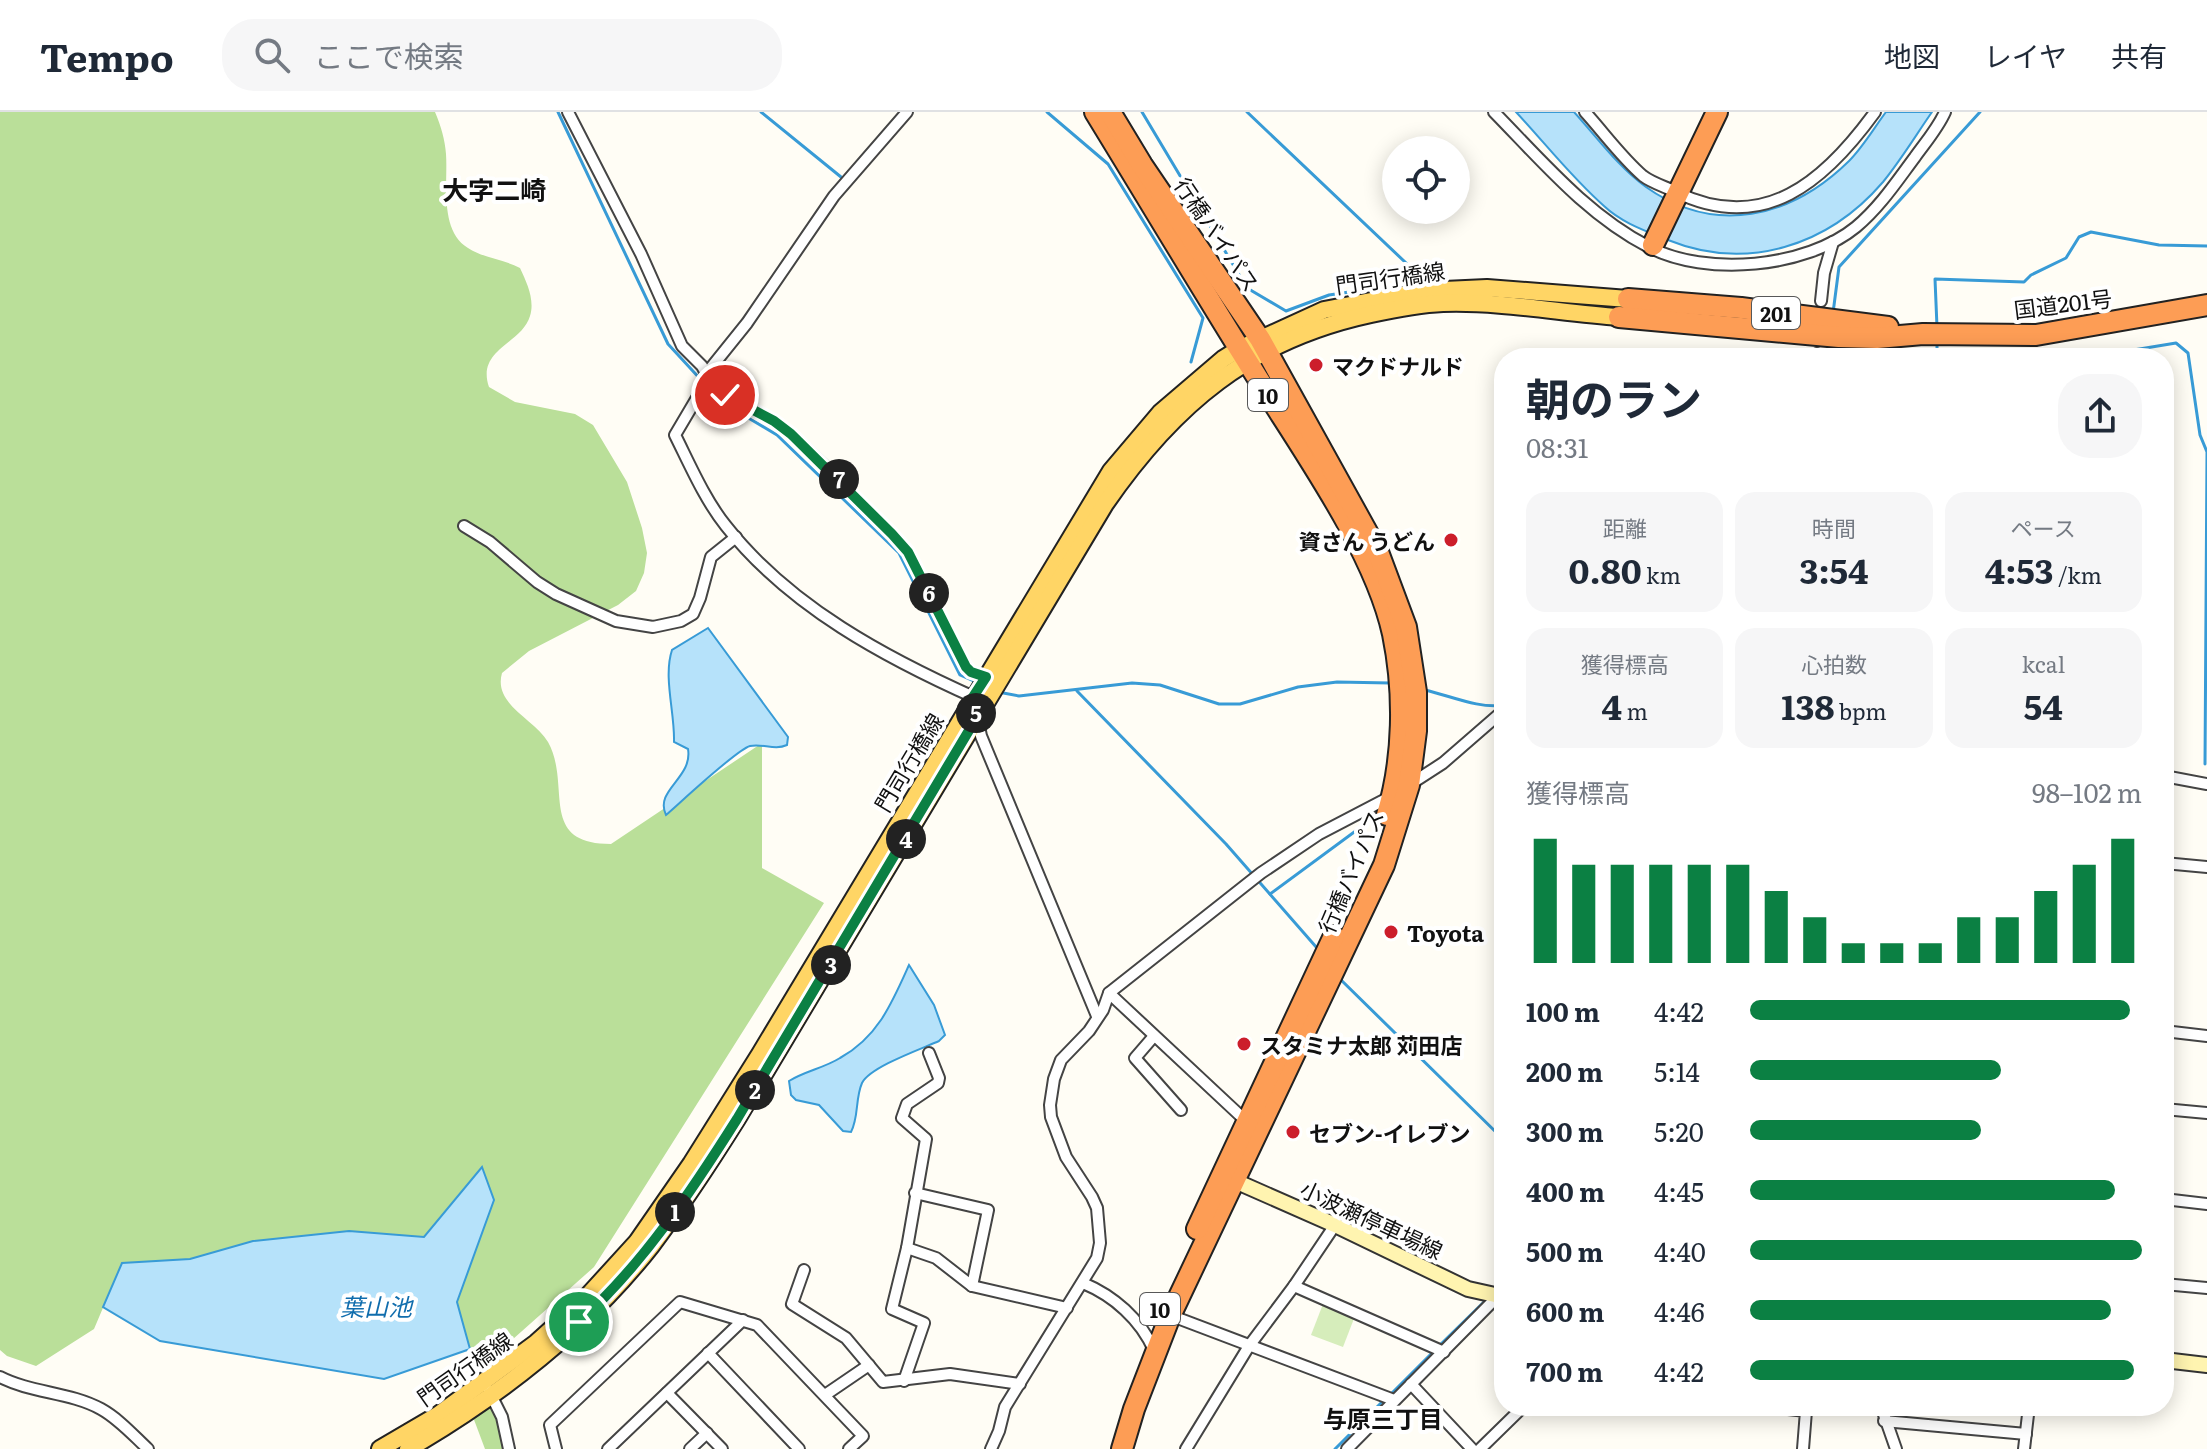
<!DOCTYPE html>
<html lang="ja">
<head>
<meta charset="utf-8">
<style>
	:root { --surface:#fff; --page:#f6f6f7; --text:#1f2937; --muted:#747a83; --line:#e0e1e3; --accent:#0b8043 }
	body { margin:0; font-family:Literata,"Noto Sans JP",serif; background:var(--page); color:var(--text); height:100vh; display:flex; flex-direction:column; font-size:30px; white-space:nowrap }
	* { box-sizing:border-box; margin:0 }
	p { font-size:26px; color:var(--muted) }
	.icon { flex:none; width:44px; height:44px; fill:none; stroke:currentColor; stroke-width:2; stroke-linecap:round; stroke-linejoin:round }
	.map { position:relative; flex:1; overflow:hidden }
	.sheet { position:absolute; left:1494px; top:236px; width:680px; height:1068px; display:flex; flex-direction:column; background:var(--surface); border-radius:32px; box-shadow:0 4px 20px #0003 }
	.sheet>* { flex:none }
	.buttons { position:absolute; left:1382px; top:24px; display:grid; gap:16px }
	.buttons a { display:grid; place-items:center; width:88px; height:88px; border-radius:50%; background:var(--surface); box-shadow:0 4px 20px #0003; font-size:40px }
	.pin { position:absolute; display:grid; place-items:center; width:68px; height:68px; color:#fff; margin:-34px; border:4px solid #fff; border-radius:50%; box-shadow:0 2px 8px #0007 }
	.km { position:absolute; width:40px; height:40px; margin:-20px; border-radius:50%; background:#222; color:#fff; font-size:22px; line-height:40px; text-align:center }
	.round { display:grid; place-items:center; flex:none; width:84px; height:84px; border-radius:32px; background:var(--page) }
	.headline { display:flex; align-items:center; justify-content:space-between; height:136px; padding:0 32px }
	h1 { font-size:44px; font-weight:700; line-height:60px }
	.figures { display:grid; grid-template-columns:repeat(3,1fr); gap:12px; height:136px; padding:8px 32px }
	.figures div { display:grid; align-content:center; border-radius:20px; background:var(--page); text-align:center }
	.figures b { font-size:34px; font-weight:700 }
	.figures small { font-size:22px; font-weight:400 }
	.figures p { font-size:22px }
	.chart { height:224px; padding:16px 32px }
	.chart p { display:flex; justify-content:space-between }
	.chart svg { width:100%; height:144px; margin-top:8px; stroke:var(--accent); stroke-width:6 }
	ul { padding:0 32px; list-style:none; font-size:26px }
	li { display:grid; grid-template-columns:128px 96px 1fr; align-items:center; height:60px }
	li i { height:20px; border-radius:10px; background:var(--accent) }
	header { display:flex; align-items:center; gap:48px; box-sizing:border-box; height:112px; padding:0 40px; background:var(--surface); border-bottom:2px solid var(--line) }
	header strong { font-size:38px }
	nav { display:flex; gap:44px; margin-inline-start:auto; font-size:28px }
	.search { width:560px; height:72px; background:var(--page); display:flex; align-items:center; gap:20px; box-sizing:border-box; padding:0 28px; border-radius:32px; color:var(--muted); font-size:30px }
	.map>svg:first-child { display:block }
</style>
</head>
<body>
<header>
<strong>Tempo</strong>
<div class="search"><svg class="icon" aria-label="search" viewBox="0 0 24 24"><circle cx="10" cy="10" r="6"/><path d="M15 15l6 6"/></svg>ここで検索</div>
<nav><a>地図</a><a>レイヤ</a><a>共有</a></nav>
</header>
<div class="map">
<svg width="2207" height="1337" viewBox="0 0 2207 1337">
	<rect width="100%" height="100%" fill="#fffdf5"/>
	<polygon fill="#d6edbb" points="1323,1192 1355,1204 1343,1235 1311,1223"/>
	<g fill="#badf99">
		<path d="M0,0H435C441,14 445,28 446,42C448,70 439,119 468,136C483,146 503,147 520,156C527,171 535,188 530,204C522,232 476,237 489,275L515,290L575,302L593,313L627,370L642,416L647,441L644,461L636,479L618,493L529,539L502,561C493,593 534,606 548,630C572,673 537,732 611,732L762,631V756L824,791L594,1155L476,1260L457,1190L494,1088L424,1125L349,1119L253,1129L190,1147L122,1151L94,1217L36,1254L7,1244L0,1238Z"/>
		<polygon points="492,1284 509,1337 485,1337 470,1297"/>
	</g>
	<g fill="#b6e2fa" stroke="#389bd6" stroke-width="2">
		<path d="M1516,0H1574C1596,24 1618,55 1646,75C1715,124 1791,106 1849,49C1863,35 1874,16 1886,0H1932C1916,23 1901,48 1883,70C1828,134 1747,160 1668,128C1646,119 1622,111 1604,94C1572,66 1545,31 1516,0Z"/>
		<path d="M708,516L788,625L787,633C774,639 763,631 750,634C736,638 680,691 666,703C654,678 693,666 688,637L674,630C675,601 663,565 672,538Z"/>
		<path d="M909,853L934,893L945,923L939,929C921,937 870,955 862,971C855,987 859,1005 851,1020L843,1019L819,993L796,988L791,983L789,969C805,959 824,956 840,946C878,925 892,891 909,853Z"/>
		<polygon points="482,1055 494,1088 457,1190 470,1237 384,1267 160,1229 103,1195 122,1151 190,1147 253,1129 349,1119 424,1125"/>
	</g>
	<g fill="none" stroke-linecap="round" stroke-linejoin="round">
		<g stroke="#389bd6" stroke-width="3">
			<polyline points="558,0 668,232 703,270"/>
			<polyline points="761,0 841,65"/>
			<polyline points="1047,0 1108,52 1203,206 1191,250"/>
			<polyline points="1142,0 1247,176 1286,199 1329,183 1438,167"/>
			<polyline points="1247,0 1425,169"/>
			<polyline points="1833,201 1839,155 1980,0"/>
			<polyline points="1937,215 1935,167 2024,170 2031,163 2066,146 2079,125 2091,120 2159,133 2207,134"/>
			<polyline points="1937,231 1937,246"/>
			<polyline points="1827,246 1828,232"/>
			<polyline points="2085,246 2176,231 2188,241 2200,323 2207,340 2205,652"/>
			<polyline points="708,275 720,289 777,323 899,441 960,563 976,570"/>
			<path d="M1425,578C1451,584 1479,597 1504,593"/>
			<polyline points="1077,579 1226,732 1317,836"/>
			<polyline points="998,580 1019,584 1132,571 1160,573 1219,592 1240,592 1298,575 1337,570 1390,571"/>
			<polyline points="1270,782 1380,701"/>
			<polyline points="1338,865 1504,1028"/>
			<polyline points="1497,1177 1504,1170"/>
			<polyline points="1440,1233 1486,1188"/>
			<polyline points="1389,1284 1435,1238"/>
			<polyline points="1335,1337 1383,1289"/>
		</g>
		<defs>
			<g id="street">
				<polyline points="568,0 641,142 682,234 702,254 711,270 725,283 774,309 791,322 832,361 908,440 966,555 971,560 990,566"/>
				<path d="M907,0L834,84L747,211L706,262L704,274L675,323C690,353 705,388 726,414C790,495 886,546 978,587"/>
				<path d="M1494,0C1542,49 1587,103 1649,135C1706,165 1806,156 1856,115C1880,95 1897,69 1915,45C1925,31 1938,16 1945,0"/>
				<path d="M1585,0C1604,21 1622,46 1643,64C1652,71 1666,75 1676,80C1764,123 1825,69 1875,0"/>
				<polyline points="1821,189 1824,161 1833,130"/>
				<polyline points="1816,246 1817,242"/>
				<polyline points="464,414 490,430 537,470 556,482 616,509 653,515 681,509 693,502 700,486 711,445 736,425"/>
				<polyline points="977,605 981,624 1097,904"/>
				<polyline points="2164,664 2207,672"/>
				<polyline points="1409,673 1443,651 1504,598"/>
				<polyline points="2164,751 2207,755"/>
				<polyline points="1109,881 1246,1009"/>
				<polyline points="2164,919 2207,924"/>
				<polyline points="1154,924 1135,946 1181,998"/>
				<polyline points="2164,997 2207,1001"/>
				<polyline points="915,1081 988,1098 972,1174"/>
				<polyline points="2164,1087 2207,1092"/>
				<polyline points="907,1136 936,1146 972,1174 1067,1196"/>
				<polyline points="804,1158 792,1192 846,1226 883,1270 950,1262 1020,1272"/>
				<path d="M1083,1171C1114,1184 1140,1207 1154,1238"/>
				<polyline points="2164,1172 2207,1176"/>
				<polyline points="1294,1174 1444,1240"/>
				<polyline points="1159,1199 1394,1288"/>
				<polyline points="708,1241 799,1337"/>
				<path d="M0,1265C31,1281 70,1280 101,1297C119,1307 133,1323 148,1337"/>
				<polyline points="904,1269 924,1211 892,1197 907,1136 926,1027 902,1006 907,992 938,971 939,966 929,941"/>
				<polyline points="1411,1272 1472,1337"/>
				<polyline points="489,1279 502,1305 509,1337"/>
				<polyline points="667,1281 722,1337"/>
				<polyline points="825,1283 869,1253"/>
				<polyline points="1761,1294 1806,1299 1803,1337"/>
				<polyline points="1881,1294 1896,1337"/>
				<polyline points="1884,1309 2026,1322"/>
				<polyline points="556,1337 550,1313 680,1190 757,1213 863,1324 849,1337"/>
				<polyline points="608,1337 743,1208"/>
				<polyline points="690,1337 707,1321"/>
				<polyline points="991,1337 999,1319 1005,1295 1097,1146 1100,1131 1097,1096 1092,1085 1066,1045 1051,1005 1050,993 1054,967 1061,948 1089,919 1103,898 1109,881 1261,761 1319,722 1388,686"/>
				<polyline points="1186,1337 1249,1234 1294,1174 1335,1113"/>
				<polyline points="1347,1337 1500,1182"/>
				<polyline points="1480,1337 1524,1294"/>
				<polyline points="2024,1337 2029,1294"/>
			</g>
			<g id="secondary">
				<polyline points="1226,1065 1335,1113 1468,1177 1504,1185"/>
				<polyline points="2164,1248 2207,1253"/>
			</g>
			<g id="primary">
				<polyline points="380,1337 438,1303 536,1231 585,1187 637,1130 691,1052 760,942 1111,359 1161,300 1223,247 1239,237 1324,198 1423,179 1487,176 1628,187"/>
				<path d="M408,1337C499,1284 585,1218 651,1134C682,1093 710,1050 737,1007L1105,392C1174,292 1250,228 1371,202C1394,197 1419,192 1443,191C1502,189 1561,201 1619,205"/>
			</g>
			<g id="highway">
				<path d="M1095,0C1149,88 1202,177 1257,265C1302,337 1375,439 1393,522C1405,581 1404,646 1387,703"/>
				<polyline points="1110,0 1142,53 1260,227 1378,440 1406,515 1416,580 1416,619 1409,673 1384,753 1170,1204 1134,1297 1122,1337"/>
				<polyline points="1653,133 1717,0"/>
				<polyline points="1628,187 1741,196 1888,215"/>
				<polyline points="1619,205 1839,225 1877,226 1923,222 2036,223 2207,193"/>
				<polyline points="1197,1117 1334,824"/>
			</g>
		</defs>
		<use href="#street" stroke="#444" stroke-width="14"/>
		<use href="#secondary" stroke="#333" stroke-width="18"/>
		<use href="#primary" stroke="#222" stroke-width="20"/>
		<use href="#highway" stroke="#222" stroke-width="24"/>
		<use href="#street" stroke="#fff" stroke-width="10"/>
		<use href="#secondary" stroke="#fff4b0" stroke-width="14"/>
		<use href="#primary" stroke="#ffd565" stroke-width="16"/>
		<use href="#highway" stroke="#fd9d55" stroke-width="20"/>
	</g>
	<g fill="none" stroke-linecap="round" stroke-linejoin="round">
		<defs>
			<path id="route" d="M579,1210C643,1152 691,1080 737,1007L977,605L973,585L986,565L971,560L966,555L908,440L892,422L791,322L774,309L725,283"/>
		</defs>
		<use href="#route" stroke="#fff" stroke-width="16"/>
		<use href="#route" stroke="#0b8043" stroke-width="10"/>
	</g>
	<g fill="#cc1e2b" stroke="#fff" stroke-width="3">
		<circle cx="1316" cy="253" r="8"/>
		<circle cx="1451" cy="428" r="8"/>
		<circle cx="1391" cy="820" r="8"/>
		<circle cx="1244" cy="932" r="8"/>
		<circle cx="1293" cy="1020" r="8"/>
	</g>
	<g text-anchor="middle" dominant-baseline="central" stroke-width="8" stroke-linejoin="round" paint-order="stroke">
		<g fill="#fff" stroke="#585858" stroke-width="2">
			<rect x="1752" y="185" width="48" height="32" rx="6"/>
			<rect x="1248" y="267" width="40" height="32" rx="6"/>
			<rect x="1140" y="1181" width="40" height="32" rx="6"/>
		</g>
		<g font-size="20" font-weight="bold" fill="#111">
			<text x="1776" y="201">201</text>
			<text x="1268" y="283">10</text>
			<text x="1160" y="1197">10</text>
		</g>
		<g font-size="22" fill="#111" stroke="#fff">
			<text transform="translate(1218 122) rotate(56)">行橋バイパス</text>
			<text transform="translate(1390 165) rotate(-8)">門司行橋線</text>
			<text transform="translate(2063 191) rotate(-7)">国道201号</text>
			<text transform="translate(908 650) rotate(-59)">門司行橋線</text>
			<text transform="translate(1350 759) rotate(-67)">行橋バイパス</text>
			<text transform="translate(1372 1107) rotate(25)">小波瀬停車場線</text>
			<text transform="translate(464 1256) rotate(-35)">門司行橋線</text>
		</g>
		<g font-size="22" font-weight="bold" fill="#111" stroke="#fff" text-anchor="start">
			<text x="1332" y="253">マクドナルド</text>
			<text x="1435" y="428" text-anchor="end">資さん うどん</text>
			<text x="1407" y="820">Toyota</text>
			<text x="1260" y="932">スタミナ太郎 苅田店</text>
			<text x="1309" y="1020">セブン-イレブン</text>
		</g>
		<g font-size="24" font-style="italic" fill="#106dad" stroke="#fff">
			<text x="376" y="1193">葉山池</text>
		</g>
		<g font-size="24" font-weight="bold" fill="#111" stroke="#fff">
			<text x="1383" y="1305">与原三丁目</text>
		</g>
		<g font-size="26" font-weight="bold" fill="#111" stroke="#fff">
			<text x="494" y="76">大字二崎</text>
		</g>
	</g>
</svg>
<div class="buttons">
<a><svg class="icon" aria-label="locate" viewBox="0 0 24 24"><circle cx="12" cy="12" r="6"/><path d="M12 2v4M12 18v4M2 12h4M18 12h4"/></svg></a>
</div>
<div class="pin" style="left:579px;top:1210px;background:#1e9e55"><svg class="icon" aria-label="arrive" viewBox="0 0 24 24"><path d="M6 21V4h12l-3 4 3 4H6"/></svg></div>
<div class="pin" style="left:725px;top:283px;background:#d93025"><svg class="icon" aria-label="check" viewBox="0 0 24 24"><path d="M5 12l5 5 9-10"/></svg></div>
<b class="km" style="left:675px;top:1100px">1</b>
<b class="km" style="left:755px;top:978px">2</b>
<b class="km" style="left:831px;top:853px">3</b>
<b class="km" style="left:906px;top:727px">4</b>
<b class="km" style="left:976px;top:601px">5</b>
<b class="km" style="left:929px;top:481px">6</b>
<b class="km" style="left:839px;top:367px">7</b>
<section class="sheet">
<div class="headline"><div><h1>朝のラン</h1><p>08:31</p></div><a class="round"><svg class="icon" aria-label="share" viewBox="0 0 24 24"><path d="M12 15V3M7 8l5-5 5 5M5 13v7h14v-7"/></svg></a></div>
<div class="figures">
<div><p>距離</p><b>0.80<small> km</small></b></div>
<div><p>時間</p><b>3:54</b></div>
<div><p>ペース</p><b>4:53<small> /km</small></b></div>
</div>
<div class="figures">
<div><p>獲得標高</p><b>4<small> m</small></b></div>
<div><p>心拍数</p><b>138<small> bpm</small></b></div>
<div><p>kcal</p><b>54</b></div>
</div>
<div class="chart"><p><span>獲得標高</span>98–102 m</p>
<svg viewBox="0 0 160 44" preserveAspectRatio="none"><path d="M5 44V6M15 44V14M25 44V14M35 44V14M45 44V14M55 44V14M65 44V22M75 44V30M85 44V38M95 44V38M105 44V38M115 44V30M125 44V30M135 44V22M145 44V14M155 44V6"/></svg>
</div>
<ul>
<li><b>100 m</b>4:42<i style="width:97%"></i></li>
<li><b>200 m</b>5:14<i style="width:64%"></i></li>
<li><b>300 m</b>5:20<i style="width:59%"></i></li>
<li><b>400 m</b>4:45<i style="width:93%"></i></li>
<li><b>500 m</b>4:40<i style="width:100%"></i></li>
<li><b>600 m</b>4:46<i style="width:92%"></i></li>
<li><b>700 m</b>4:42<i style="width:98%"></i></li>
</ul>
</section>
</div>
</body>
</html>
